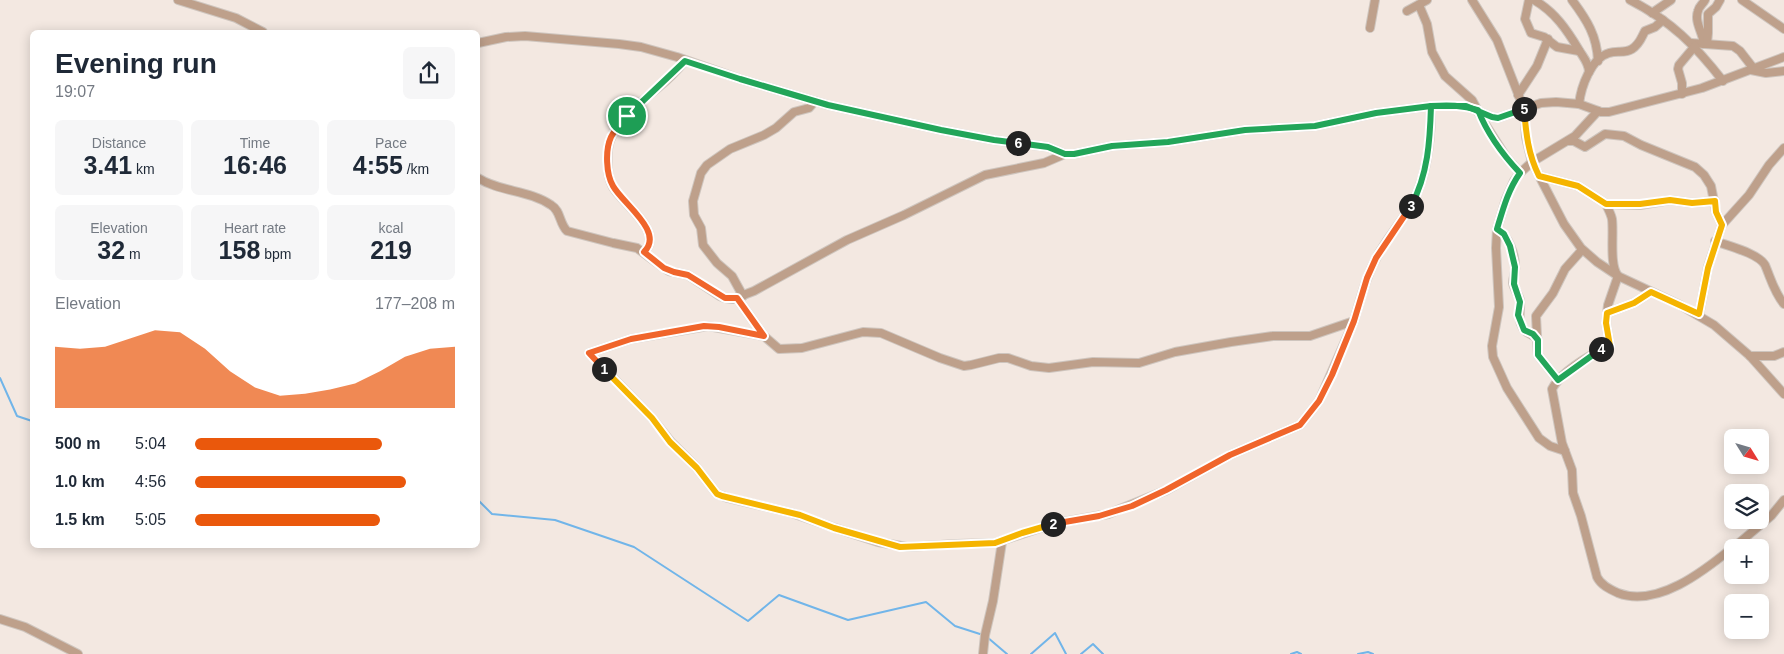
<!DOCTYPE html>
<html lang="en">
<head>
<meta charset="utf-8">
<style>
	:root { --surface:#fff; --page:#f6f6f7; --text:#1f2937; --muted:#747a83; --accent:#ea580c }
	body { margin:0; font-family:Helvetica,sans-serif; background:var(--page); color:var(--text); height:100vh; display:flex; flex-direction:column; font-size:19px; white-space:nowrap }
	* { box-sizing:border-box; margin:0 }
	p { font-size:16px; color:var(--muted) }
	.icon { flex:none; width:28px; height:28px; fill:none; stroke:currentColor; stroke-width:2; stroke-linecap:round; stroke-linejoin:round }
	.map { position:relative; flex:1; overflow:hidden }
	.drawer { position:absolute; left:30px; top:30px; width:450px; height:518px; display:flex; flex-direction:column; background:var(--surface); border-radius:8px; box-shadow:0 2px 12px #0003 }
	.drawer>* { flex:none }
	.needle { width:32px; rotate:127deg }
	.fabs { position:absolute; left:1724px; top:429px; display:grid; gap:10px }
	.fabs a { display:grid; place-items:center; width:45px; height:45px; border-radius:8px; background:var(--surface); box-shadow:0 2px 12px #0003; font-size:25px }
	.pin { position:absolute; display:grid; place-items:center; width:42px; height:42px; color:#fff; margin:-21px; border:2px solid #fff; border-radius:50%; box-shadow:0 1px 5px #0007 }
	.km { position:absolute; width:25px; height:25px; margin:-12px; border-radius:50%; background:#222; color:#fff; font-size:14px; line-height:25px; text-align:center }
	.round { display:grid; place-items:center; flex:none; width:52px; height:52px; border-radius:8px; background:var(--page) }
	.overview { display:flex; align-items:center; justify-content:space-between; height:85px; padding:0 25px }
	h1 { font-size:28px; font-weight:700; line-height:38px }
	.figures { display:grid; grid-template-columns:repeat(3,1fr); gap:8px; height:85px; padding:5px 25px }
	.figures div { display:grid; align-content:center; border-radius:8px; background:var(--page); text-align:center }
	.figures b { font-size:25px; font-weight:700 }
	.figures small { font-size:14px; font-weight:400 }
	.figures p { font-size:14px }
	.chart { height:140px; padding:10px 25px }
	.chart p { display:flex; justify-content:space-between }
	.chart svg { width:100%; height:90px; margin-top:5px; fill:var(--accent); opacity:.7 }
	ul { padding:0 25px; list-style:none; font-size:16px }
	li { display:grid; grid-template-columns:80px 60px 1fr; align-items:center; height:38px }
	li i { height:12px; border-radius:6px; background:var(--accent) }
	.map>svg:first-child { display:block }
</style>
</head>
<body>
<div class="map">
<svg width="1784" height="654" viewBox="0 0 1784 654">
	<rect width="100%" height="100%" fill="#f3e8e1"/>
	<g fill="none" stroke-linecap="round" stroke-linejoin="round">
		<g stroke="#71b5e9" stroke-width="2">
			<polyline points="0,378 17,416 32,421"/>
			<polyline points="478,500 492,514 555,520 634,547 748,621 779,595 848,620 926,602 955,626 983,635"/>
			<polyline points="987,637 1007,654"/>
			<polyline points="1031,654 1055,633 1066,654"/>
			<polyline points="1081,654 1093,644 1103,654"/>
			<polyline points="1291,654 1297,652 1301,654"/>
			<polyline points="1358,654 1368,652 1373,654"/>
		</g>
		<defs>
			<g id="minor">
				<polyline points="178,0 236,18 263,32"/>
				<polyline points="1472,0 1497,40 1524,109 1526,137 1532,162 1564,224 1581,248 1597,262 1618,276 1680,305 1714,325 1750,356 1784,394"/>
				<polyline points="1529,0 1525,19 1531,33 1544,37 1557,47 1579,51"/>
				<path d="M1534,0C1555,12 1567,30 1579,50C1583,57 1589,63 1589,72"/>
				<path d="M1572,0C1587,20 1597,36 1598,61"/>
				<path d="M1630,0C1671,21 1695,45 1723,81"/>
				<polyline points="1742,0 1784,29"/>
				<polyline points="1419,5 1427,24 1432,52 1445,76 1472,100 1485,124 1506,157 1520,173"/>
				<polyline points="1407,11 1427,0"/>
				<polyline points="1652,13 1671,0"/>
				<polyline points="1370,28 1375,0"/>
				<polyline points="478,43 506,37 525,36 619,44 641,47 677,57 740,79 828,105 941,130 994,140 1048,147 1065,154 1074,154 1112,146 1168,142 1245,130 1315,126 1376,113 1431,106 1466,106 1492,117 1498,118 1541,103 1556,102 1579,104 1601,112 1609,112 1702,88 1784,57"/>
				<polyline points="1691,43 1733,46 1740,51 1754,69"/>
				<path d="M1704,44C1703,33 1694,22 1698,11C1699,6 1703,4 1705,0"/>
				<polyline points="1707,44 1708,33 1708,14 1716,7 1720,0"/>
				<polyline points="1751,70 1766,73 1784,71"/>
				<polyline points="1682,94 1682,83 1678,69 1679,65 1695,46"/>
				<polyline points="1518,95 1537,66 1548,39"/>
				<path d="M1579,104C1581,87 1591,58 1609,53C1617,50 1624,54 1632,49C1640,44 1641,38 1645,31L1655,27L1663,20"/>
				<polyline points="1568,141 1574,141 1585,147 1605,134 1624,136 1641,145 1695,167 1704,175 1711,186 1716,212 1722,225"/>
				<polyline points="1539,176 1578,186 1606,204 1640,205 1670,200 1692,203 1715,201"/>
				<path d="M478,178C500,192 529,190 551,205C561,211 559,223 567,231L613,243L637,248L664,268L669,271L688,275L720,296L725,298L733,299L754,291L847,240L904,215L985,175L1044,163L1065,154"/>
				<path d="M1606,204C1608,209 1611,214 1612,219C1614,234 1609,265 1618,276L1608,305L1606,323L1610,346C1606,348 1603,348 1599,351C1584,359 1560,374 1552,389L1562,443L1572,470L1573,493L1581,516L1597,577C1601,585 1609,589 1618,593C1657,608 1704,571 1732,548"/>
				<path d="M1497,229C1509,237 1515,254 1515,267C1516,272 1513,277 1513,283C1514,289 1519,295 1520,301C1521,312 1517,318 1523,328C1526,334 1534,334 1538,340"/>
				<path d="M1715,241C1728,246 1758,253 1765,265C1771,279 1774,292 1784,304"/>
				<path d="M644,252C665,232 623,204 613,187C610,181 608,175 608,168C607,160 607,146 611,138C619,118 645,99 661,85C670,78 678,69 685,61"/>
				<polyline points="743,296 732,276 717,263 703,245 701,228 694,215 693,201 701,173 707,165 730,149 764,135 776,128 794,112 809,108 815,101"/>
				<polyline points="737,298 764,336"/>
				<polyline points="1607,313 1634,303 1651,292"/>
				<polyline points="1699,315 1708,267 1722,225 1749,195 1769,165 1784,148"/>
				<path d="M1354,321L1319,401L1300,425L1230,455L1167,490L1108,514L1052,524L995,543L957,544L907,547L878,542L835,528L792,513L728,498L717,494L697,468L671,442L652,418L589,353L631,339L708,326L764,336L779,349L802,348L863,332L881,333L940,358L964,366L971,365L999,358H1008L1031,366L1049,368L1093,362L1139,363L1175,352L1231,342L1273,336H1310L1354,321C1361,297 1367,272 1381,250C1394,228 1412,210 1420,185C1429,160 1431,132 1431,106"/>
				<polyline points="1750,356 1774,356 1784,352"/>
				<polyline points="1558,380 1538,355 1536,316 1553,293 1565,269 1582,250"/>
				<polyline points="1565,451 1550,446 1539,438 1507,388 1493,357 1492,346 1499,307 1496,248 1497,229 1506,199 1514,181 1520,173 1532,162 1575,136 1598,111"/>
				<polyline points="1733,548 1771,516 1784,500"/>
				<polyline points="0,619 25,627 78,654"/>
				<polyline points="983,654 985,635 993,601 1002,542"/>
			</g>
		</defs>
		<use href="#minor" stroke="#cec5be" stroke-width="10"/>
		<use href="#minor" stroke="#bea08b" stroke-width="8"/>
	</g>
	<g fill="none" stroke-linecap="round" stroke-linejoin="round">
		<defs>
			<path id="split-1" d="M604,369L589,353L631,339L704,326L719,327L764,336L737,298H725L688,275L674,272L664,268L644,252C665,232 623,204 613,186C606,174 605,150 611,137C615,129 622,122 627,116"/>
			<polyline id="split-2" points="604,369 652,418 670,442 697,468 717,494 722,496 800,515 834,528 900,547 995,543 1022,533 1053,524"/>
			<polyline id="split-3" points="1053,524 1099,516 1132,506 1166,490 1230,455 1300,425 1319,401 1332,375 1354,321 1367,278 1376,258 1411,206"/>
			<path id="split-4" d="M1411,206C1428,175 1430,140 1431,106C1448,105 1462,105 1478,110C1487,133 1503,155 1520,173C1508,190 1503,209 1497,229L1504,234L1510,246L1515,267L1514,284L1520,302L1518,315L1524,330L1533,334L1538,340V355L1558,380L1601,349"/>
			<path id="split-5" d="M1524,109C1526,133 1528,154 1539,176L1578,186L1606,204H1640L1670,200L1692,203L1715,201L1716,212L1722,225L1708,268L1699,314L1651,292L1634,303L1607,313L1606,323L1610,346L1601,349"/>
			<polyline id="split-6" points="1018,143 1048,147 1065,154 1074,154 1112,146 1168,142 1245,130 1315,126 1376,113 1431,106 1466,106 1492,117 1498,118 1524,109"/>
			<polyline id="split-7" points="627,116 685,61 740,79 828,105 941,130 994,140 1018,143"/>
		</defs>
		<use href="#split-1" stroke="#fff" stroke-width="10"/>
		<use href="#split-2" stroke="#fff" stroke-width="10"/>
		<use href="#split-3" stroke="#fff" stroke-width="10"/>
		<use href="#split-4" stroke="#fff" stroke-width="10"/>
		<use href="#split-5" stroke="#fff" stroke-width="10"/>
		<use href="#split-6" stroke="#fff" stroke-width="10"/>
		<use href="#split-7" stroke="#fff" stroke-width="10"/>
		<use href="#split-1" stroke="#f0652b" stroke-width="6"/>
		<use href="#split-2" stroke="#f5b400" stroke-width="6"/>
		<use href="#split-3" stroke="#f0652b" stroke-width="6"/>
		<use href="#split-4" stroke="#22a559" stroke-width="6"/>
		<use href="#split-5" stroke="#f5b400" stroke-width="6"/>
		<use href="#split-6" stroke="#22a559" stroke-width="6"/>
		<use href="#split-7" stroke="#22a559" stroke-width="6"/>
	</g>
</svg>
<div class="fabs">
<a><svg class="needle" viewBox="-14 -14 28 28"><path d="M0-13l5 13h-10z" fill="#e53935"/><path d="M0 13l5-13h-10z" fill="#747a83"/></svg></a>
<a><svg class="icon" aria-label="layers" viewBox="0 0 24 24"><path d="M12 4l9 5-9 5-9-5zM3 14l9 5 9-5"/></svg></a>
<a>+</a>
<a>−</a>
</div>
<div class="pin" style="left:627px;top:116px;background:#1e9e55"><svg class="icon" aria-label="arrive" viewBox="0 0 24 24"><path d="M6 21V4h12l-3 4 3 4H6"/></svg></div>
<b class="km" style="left:604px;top:369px">1</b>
<b class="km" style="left:1053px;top:524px">2</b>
<b class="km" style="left:1411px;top:206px">3</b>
<b class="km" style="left:1601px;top:349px">4</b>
<b class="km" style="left:1524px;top:109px">5</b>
<b class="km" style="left:1018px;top:143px">6</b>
<section class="drawer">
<div class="overview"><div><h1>Evening run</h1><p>19:07</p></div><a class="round"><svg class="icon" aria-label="share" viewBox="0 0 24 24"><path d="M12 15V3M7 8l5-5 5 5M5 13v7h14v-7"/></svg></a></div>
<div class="figures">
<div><p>Distance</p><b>3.41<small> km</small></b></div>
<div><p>Time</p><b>16:46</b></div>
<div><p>Pace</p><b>4:55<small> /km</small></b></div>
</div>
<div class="figures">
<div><p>Elevation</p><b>32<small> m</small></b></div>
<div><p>Heart rate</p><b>158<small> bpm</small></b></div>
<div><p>kcal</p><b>219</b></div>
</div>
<div class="chart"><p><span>Elevation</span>177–208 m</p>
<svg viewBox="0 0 160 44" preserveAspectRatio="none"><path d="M0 44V14L10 15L20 14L30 10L40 6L50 7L60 15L70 26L80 34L90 38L100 37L110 35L120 32L130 26L140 19L150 15L160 14V44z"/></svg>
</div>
<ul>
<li><b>500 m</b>5:04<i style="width:72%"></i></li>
<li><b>1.0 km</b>4:56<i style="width:81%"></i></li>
<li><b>1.5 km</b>5:05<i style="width:71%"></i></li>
</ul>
</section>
</div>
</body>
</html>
